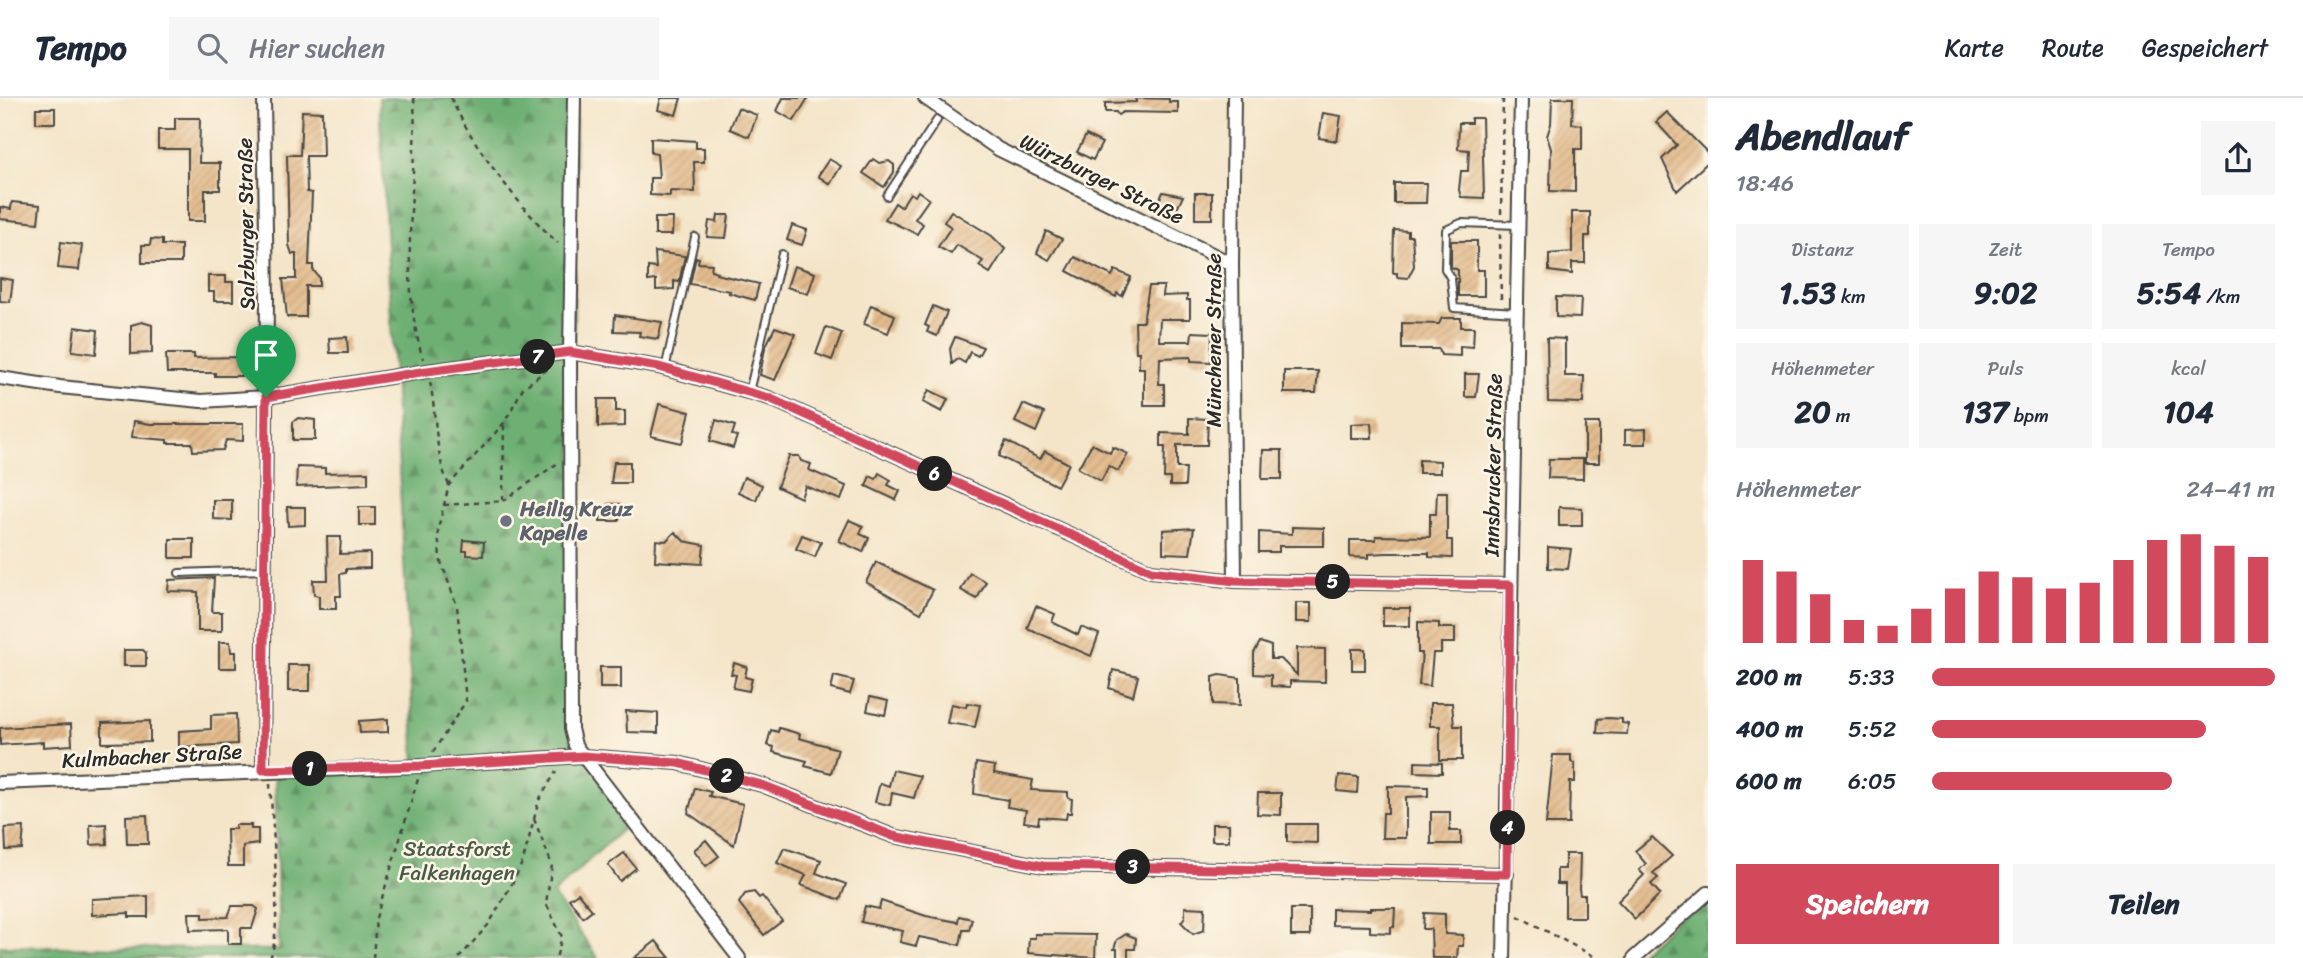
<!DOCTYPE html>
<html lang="de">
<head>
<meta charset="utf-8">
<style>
	:root { --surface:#fff; --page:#f6f6f7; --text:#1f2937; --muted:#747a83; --line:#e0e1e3; --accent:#d1495b }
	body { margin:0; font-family:Sriracha,sans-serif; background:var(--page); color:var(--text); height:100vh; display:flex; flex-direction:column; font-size:26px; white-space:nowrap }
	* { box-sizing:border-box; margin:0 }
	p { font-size:23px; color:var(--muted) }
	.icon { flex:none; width:38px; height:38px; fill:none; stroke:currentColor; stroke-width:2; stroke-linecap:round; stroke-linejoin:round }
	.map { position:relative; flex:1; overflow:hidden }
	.panel { display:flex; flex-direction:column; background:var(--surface); width:595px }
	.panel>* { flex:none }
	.pin { position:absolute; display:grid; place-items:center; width:60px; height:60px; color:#fff; margin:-72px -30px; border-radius:50% 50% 50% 0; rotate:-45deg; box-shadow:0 0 7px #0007 }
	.pin .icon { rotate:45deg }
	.km { position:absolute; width:35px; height:35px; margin:-18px; border-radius:50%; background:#222; color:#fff; font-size:19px; line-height:35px; text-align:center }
	.round { display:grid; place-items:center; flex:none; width:74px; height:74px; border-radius:0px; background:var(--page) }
	.headline { display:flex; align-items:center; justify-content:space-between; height:119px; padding:0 28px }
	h1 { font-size:38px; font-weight:700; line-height:52px }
	.figures { display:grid; grid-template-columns:repeat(3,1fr); gap:10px; height:119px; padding:7px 28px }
	.figures div { display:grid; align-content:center; border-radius:0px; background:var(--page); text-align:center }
	.figures b { font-size:30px; font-weight:700 }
	.figures small { font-size:19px; font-weight:400 }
	.figures p { font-size:19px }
	.chart { height:196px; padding:14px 28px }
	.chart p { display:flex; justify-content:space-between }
	.chart svg { width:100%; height:126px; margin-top:7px; stroke:var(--accent); stroke-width:6 }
	.primary-button { display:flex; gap:14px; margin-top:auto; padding:14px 28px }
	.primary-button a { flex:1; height:80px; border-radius:0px; background:var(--accent); color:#fff; font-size:28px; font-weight:700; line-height:80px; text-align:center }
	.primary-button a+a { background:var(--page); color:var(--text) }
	ul { padding:0 28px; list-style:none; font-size:23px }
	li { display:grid; grid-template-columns:112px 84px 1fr; align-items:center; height:52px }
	li i { height:18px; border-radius:9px; background:var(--accent) }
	header { display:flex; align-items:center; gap:42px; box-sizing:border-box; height:98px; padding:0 35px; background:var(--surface); border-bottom:2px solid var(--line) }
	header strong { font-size:33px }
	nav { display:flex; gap:38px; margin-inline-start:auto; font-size:24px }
	.search { width:490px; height:63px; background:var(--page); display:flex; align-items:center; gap:18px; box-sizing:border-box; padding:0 24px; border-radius:0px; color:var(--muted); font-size:26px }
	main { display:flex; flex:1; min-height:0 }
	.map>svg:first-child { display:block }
</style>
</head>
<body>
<header>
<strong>Tempo</strong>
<div class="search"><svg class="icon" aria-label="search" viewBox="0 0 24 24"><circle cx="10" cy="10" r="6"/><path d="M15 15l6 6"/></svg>Hier suchen</div>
<nav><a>Karte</a><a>Route</a><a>Gespeichert</a></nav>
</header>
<main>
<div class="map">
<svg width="1708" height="860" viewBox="0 0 1708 860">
	<defs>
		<pattern id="forest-firs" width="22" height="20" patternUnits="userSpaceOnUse" patternTransform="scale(1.75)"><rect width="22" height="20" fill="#6eb073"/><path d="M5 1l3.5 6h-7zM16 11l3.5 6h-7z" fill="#5b8f5f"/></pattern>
		<pattern id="building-hatch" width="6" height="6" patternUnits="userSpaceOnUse" patternTransform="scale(1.75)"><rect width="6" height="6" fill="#e3bb8d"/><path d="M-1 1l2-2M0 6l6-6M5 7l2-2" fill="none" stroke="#c3a17a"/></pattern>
	</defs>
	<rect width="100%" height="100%" fill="#fcf5e5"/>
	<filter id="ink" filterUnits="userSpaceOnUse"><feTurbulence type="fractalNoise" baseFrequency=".0143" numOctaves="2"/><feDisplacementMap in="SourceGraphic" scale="14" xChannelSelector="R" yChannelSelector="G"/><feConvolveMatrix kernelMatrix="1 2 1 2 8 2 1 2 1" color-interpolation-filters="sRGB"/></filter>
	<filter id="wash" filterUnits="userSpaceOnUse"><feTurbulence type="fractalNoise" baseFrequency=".00686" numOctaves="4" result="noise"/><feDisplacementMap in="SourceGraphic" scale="28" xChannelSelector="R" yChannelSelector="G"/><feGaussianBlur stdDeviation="1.57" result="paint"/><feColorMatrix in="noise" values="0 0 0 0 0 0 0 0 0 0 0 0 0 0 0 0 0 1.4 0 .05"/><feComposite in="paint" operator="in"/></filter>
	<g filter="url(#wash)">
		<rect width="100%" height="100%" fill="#f4e5c9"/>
		<g fill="url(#forest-firs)" stroke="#4c6e4f" stroke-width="2">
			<polygon points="379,0 576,0 570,630 633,721 553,796 598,860 0,860 0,848 279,852 275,676 415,668"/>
			<polygon points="1708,795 1708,860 1634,860"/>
		</g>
		<g id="blocks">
			<g fill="url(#building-hatch)">
				<polygon points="661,0 681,0 676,17 658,12"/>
				<polygon points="783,0 808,0 794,23 777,13"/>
				<polygon points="1136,0 1169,1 1169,4 1178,4 1178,15 1123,14 1118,17 1116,14 1105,14 1105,5 1136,4"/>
				<polygon points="1552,0 1573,0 1572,26 1582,27 1582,51 1575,51 1575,94 1550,93 1551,51 1547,38 1551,26"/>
				<rect x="36" y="10" width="19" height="15"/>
				<polygon points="738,10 757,17 749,39 730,31"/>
				<polygon points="302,13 322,14 323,58 306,58 307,94 312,95 309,167 313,167 313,172 319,179 319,188 306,188 306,219 287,219 283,181 296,181 296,156 292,156 289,147 287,57 300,57"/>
				<polygon points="1667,14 1708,55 1708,64 1677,93 1662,61 1677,47 1656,24"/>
				<polygon points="1323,15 1341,18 1337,43 1319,40"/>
				<polygon points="175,20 200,20 199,65 220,65 220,92 205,92 205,123 188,123 188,51 158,51 158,32 175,32"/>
				<polygon points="1471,20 1482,20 1484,100 1461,99 1459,92 1461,73 1468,73 1469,52 1458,51 1459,25 1471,25"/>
				<polygon points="1086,37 1102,45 1093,62 1077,54"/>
				<polygon points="651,40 696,43 696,50 704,50 704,64 694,64 695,94 670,93 670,98 650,97 650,80 659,80 657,56 651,55"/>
				<polygon points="829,61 841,68 830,86 818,78"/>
				<polygon points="873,61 879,65 889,63 894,67 894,74 884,89 863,75"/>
				<polygon points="1394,85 1427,85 1426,105 1394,105"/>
				<polygon points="918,93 929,101 915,121 923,126 917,136 885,121 895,105 901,109 910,95 915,98"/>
				<polygon points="1163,94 1183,98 1176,113 1158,105"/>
				<rect x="1195" y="95" width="17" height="26"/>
				<polygon points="12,104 40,107 38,125 0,121 0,109 11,111"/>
				<polygon points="951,113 992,138 1005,151 990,175 979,168 983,163 957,147 951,156 938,149 951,129 944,124"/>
				<polygon points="1572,114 1590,114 1590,138 1585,138 1585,165 1572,165 1572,176 1549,173 1549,156 1572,154"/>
				<polygon points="718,117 729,117 726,140 707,139 709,123 717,124"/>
				<polygon points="655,120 673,120 672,137 655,137"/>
				<polygon points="792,127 807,132 802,147 787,142"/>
				<polygon points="1394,132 1408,133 1408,138 1412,138 1414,168 1408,180 1397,179 1397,175 1393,175"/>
				<polygon points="1046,133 1062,141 1049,162 1037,155"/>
				<polygon points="151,141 162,142 162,147 181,147 181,165 142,165 142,147 150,147"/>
				<polygon points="1451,143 1477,143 1477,172 1484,172 1484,198 1458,198 1458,172 1451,169"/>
				<polygon points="61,144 82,147 79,172 58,170"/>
				<polygon points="655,154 685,158 679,184 674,183 674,191 656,192 656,182 648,183 648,169 656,170"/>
				<polygon points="696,159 699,160 698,165 712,166 711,172 717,174 716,176 759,186 755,202 729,195 730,193 690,186"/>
				<polygon points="1075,159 1112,178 1115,172 1131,179 1122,198 1117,195 1116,199 1067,173"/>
				<polygon points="794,168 815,175 808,196 787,189"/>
				<polygon points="208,178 226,178 226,184 233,184 233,203 214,203 214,194 208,194"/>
				<polygon points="0,180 13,182 10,204 0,203"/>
				<polygon points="1149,188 1164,188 1163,198 1187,197 1187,202 1190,202 1190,221 1160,221 1159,243 1191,243 1192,234 1212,235 1211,264 1191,263 1191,259 1160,260 1159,286 1164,286 1164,307 1144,307 1144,270 1139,270 1139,254 1136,254 1135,224 1143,224"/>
				<polygon points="1556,199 1581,200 1580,220 1556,219"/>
				<polygon points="871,207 895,217 888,235 864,226"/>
				<polygon points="933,208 947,214 937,238 927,234 929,229 925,227"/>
				<polygon points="615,217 662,224 658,241 639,238 640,234 614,233"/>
				<polygon points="1442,220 1461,220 1461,229 1474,229 1473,249 1460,248 1460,258 1441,257 1439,251 1402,251 1402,225 1439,226"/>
				<polygon points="142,224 152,227 152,255 131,256 131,227"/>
				<polygon points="75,229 98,232 96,256 72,253"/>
				<polygon points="775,229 795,236 775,282 760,277 765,250"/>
				<polygon points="826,229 842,235 832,262 816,256"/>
				<polygon points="347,239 348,255 330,255 329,240"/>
				<polygon points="955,239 983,249 978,258 970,254 965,265 958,261 952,266 950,251"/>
				<polygon points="1547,240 1565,241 1565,278 1584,278 1583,305 1548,304"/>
				<polygon points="166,256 194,256 194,260 241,259 241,278 215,278 215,275 167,275"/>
				<polygon points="1284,273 1318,273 1316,295 1284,295"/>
				<polygon points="1465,276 1479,276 1476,299 1465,299"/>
				<polygon points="929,292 948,301 942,314 923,304"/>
				<polygon points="598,301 616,301 616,313 625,313 625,328 598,329"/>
				<polygon points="659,306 690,314 682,345 651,338"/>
				<polygon points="1023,306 1044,315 1036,334 1015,324"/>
				<polygon points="298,320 315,322 315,342 293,342 293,324"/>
				<polygon points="1189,320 1208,321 1207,347 1177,347 1177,370 1186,370 1185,388 1170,388 1170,380 1164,380 1165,349 1161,349 1161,335 1189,336"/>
				<polygon points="716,322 735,328 732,337 737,338 733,350 710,343"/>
				<polygon points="134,323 150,326 243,326 243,343 226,342 223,352 193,353 192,345 167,345 167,342 132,339"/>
				<polygon points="1371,325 1372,340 1351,340 1351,326"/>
				<rect x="1585" y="325" width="14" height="40"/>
				<polygon points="1646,331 1646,346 1625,346 1625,332"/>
				<polygon points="1006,343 1040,361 1045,353 1069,366 1057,388 999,358"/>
				<polygon points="1092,346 1110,355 1113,349 1128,356 1118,373 1109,368 1101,383 1078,370"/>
				<polygon points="1263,352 1282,352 1282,381 1262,381"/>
				<polygon points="789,358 799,358 801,363 811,366 809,372 846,388 841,402 805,388 801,400 777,389"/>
				<polygon points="1549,361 1583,361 1583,381 1548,380"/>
				<polygon points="1419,362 1440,363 1440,375 1419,375"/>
				<polygon points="614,364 630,364 630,385 611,385"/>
				<polygon points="297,369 325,370 325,375 368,374 368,386 296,389"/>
				<polygon points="879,375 891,382 888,387 900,393 896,402 866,388 870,378 876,381"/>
				<polygon points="744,379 762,387 756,402 738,394"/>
				<polygon points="1437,394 1447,394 1447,442 1452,442 1452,460 1429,459 1429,455 1386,455 1369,456 1369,460 1350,459 1350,442 1376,442 1376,438 1430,439 1430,416 1436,416"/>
				<polygon points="213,402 232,402 232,422 213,421"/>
				<polygon points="608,406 620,406 619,423 600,423 601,409 607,410"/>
				<polygon points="287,409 305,409 305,427 288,428"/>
				<rect x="359" y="409" width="16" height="18"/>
				<polygon points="1559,409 1582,410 1582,428 1559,428"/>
				<polygon points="849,422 863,428 860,436 869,440 863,454 839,443"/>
				<polygon points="1292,429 1324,430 1324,448 1279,448 1279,454 1259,454 1259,434 1292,436"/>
				<polygon points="1194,430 1190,456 1163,455 1163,432"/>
				<polygon points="675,434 684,443 704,447 702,466 655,463 656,442 666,443"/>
				<polygon points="802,437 821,444 815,459 796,451"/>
				<polygon points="327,439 341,439 340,456 370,455 370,470 346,471 346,475 340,476 341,498 336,498 336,511 319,511 319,498 314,497 313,482 328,482"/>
				<rect x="170" y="441" width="24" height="19"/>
				<polygon points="464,442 484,444 483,458 467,457 467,453 463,453"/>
				<polygon points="1548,449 1571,451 1568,471 1548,470"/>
				<polygon points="876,464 933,492 921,515 866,484"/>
				<polygon points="970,475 986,484 977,501 961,492"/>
				<polygon points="214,480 212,514 222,514 222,533 198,533 198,494 168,493 169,482"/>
				<rect x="1296" y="505" width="15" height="19"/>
				<polygon points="1036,508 1055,516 1052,524 1078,537 1081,529 1099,536 1091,558 1027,530"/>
				<rect x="1383" y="510" width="27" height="18"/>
				<polygon points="1418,524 1439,525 1439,530 1455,530 1455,545 1441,545 1441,555 1433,555 1430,588 1419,587 1422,555 1418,555"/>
				<polygon points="219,544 230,544 231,554 236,554 236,570 219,570"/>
				<polygon points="1260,544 1271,548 1271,561 1281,561 1297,577 1297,550 1325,551 1325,584 1290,583 1290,589 1271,588 1271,577 1254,576 1254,555"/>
				<rect x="1352" y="551" width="13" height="21"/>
				<polygon points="124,552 143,552 146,555 146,568 124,568"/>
				<polygon points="734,565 747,569 745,579 752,581 749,593 733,590 736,577 731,576"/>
				<rect x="288" y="567" width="22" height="26"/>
				<rect x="600" y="569" width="21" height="21"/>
				<polygon points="1113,572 1138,578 1133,598 1109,590"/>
				<polygon points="1220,577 1240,580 1240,607 1213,606 1213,579"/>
				<polygon points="834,578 854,583 850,596 831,591"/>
				<polygon points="870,599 888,603 885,617 867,613"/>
				<polygon points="967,605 980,607 975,629 947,625 951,606 966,609"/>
				<polygon points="1430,605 1452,605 1454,628 1462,628 1462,662 1440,662 1440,628 1430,628"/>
				<polygon points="626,613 658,615 658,635 627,634"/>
				<polygon points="236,616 237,646 179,649 179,633 211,631 211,617"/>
				<polygon points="1608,620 1622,621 1622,625 1628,626 1627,636 1597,635 1598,621"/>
				<polygon points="388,621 388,634 360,635 359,623"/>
				<polygon points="150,623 150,644 102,645 102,625"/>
				<polygon points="71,626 72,647 43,649 43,644 0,647 0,630"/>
				<polygon points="779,630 800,636 799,640 838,651 831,675 805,668 807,663 773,654 774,649 767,647 771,632 778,634"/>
				<polygon points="1553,657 1571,657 1571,664 1575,666 1575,684 1570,684 1569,726 1546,726"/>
				<polygon points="1415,664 1442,665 1442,675 1415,674"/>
				<polygon points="976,665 995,668 994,675 1033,682 1031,692 1068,694 1068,700 1072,701 1071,715 1067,715 1066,721 1039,719 1038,726 1024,724 1026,712 1007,709 1008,702 974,696"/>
				<polygon points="893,672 920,678 914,700 892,695 890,707 875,704 880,685 889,688"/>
				<polygon points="1339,677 1358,679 1357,695 1337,693"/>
				<polygon points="1388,688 1428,689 1428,698 1406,699 1406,740 1382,740 1383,715 1388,715"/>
				<polygon points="695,690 711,694 709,698 743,706 734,747 688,715"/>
				<polygon points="1258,695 1281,695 1281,717 1257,716"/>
				<polygon points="1431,714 1450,714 1450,733 1461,733 1461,746 1431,746"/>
				<polygon points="147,717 148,746 127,746 126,718"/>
				<polygon points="106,726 107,746 91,747 90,727"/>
				<rect x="1212" y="726" width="17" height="17"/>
				<polygon points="1287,726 1317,726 1317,745 1287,744"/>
				<polygon points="235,727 251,727 251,731 258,731 258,746 243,748 243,768 228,768 227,731 235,731"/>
				<polygon points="24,729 22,751 6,752 5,730"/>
				<polygon points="1652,739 1672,758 1653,775 1658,780 1651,786 1660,796 1635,821 1618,803 1644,777 1639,772 1646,766 1635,753"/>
				<polygon points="706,742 719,758 706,768 694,752"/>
				<polygon points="784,750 821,762 816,775 846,786 840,802 801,787 806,777 777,765"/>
				<polygon points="624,755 636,770 620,783 608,767"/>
				<polygon points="1565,756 1580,756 1579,791 1580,797 1585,797 1585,819 1565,819 1565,786 1557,786 1557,771 1565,771"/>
				<polygon points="754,794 759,800 762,798 782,823 764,837 739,805 745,796"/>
				<polygon points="578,795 592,812 583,819 569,801"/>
				<polygon points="148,798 148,819 129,819 129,815 92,817 92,801"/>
				<polygon points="881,803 926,818 958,824 959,818 972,821 969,832 963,832 960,847 919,839 916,848 900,844 903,833 861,824 865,808 879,811"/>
				<polygon points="232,808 254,808 258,811 252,830 241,830 241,846 228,846 228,831 190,832 189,815 203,815 203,820 228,819"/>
				<polygon points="1185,809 1205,810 1204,832 1193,836 1181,824 1185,819"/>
				<polygon points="1370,810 1395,810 1394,829 1391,829 1391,835 1370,834 1370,828 1332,827 1332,811 1370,812"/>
				<rect x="1291" y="811" width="19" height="27"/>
				<polygon points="1424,815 1445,816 1445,836 1463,837 1463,848 1458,848 1457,860 1432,860 1431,831 1423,831"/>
				<polygon points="1035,836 1096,837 1095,860 1028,855 1029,840 1035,840"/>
				<polygon points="1126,836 1136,840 1135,851 1128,851 1128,860 1117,860 1117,851 1114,851 1117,842"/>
				<polygon points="656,843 670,860 634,860"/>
			</g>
		</g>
	</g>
	<g filter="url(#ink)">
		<use href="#blocks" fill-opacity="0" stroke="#494743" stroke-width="2"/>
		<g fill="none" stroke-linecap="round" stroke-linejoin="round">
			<defs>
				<g id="lane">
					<polyline points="887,98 937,22"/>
					<polyline points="1516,214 1454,210 1451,181 1445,171 1446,132 1461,125 1518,127"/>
					<polyline points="665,271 695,139"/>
					<polyline points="749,294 782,156"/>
					<polyline points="179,475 265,472"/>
				</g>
				<g id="street">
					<polyline points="574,0 570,254 571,631 575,647 583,658 739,860"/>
					<polyline points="925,0 998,51 1232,166"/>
					<polyline points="1234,0 1232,166 1235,483"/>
					<polyline points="0,280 60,289 201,303 266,299 427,273 570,254 659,269 769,300 1151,473 1235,483 1510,487"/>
					<polyline points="263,672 267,200 264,0"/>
					<polyline points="0,685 421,668 583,658 678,665 762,687 893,738 1043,768 1507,776"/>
					<polyline points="1504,860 1521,0"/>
					<polyline points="1634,860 1708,795"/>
				</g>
			</defs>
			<use href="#lane" stroke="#494743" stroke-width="10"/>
			<use href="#street" stroke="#494743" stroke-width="16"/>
			<g stroke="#494743" stroke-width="2.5" stroke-dasharray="5 5" stroke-linecap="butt">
				<path d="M414,0C418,87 397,177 423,261"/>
				<path d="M451,0C470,44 522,113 558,145"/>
				<polyline points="1501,116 1503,0"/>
				<polyline points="1500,136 1501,203"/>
				<path d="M430,284C437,319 434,355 449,387"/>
				<polyline points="503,403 558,365"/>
				<polyline points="444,407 503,403 504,325"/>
				<polyline points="433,654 466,603 457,508 440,461 438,431 449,387 504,325 523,290 549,270"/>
				<polyline points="534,721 552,767 546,805 562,839 556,860"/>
				<polyline points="1518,818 1597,860"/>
				<path d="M270,860C283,835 272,720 270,686"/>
				<polyline points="373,860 376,820 418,681"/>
				<polyline points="459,860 489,826 513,784 523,763 539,702 556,674"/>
			</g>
			<use href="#lane" stroke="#fff" stroke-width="6"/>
			<use href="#street" stroke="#fff" stroke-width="12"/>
		</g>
	</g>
	<g fill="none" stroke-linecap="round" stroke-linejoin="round" filter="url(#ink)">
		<defs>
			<polygon id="route" points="570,254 659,269 769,300 1151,473 1235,483 1510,487 1507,776 1043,768 893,738 762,687 678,665 583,658 421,668 263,672 266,299 427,273"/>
		</defs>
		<use href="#route" stroke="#fff" stroke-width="14"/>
		<use href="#route" stroke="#d1495b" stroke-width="9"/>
	</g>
	<circle fill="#6b7280" stroke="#fcf5e5" stroke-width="2.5" cx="506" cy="423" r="7"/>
	<g text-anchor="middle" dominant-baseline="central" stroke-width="5" stroke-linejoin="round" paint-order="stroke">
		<g font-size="21" fill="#2b2b2b" stroke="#fcf5e5">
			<text transform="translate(1102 81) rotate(26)">Würzburger Straße</text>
			<text transform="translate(246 126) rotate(-91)">Salzburger Straße</text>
			<text transform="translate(1214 242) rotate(-90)">Münchener Straße</text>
			<text transform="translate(1493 367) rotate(-89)">Innsbrucker Straße</text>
			<text transform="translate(152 658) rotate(-3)">Kulmbacher Straße</text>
		</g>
		<g font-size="21" font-weight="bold" fill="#5b616d" stroke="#fcf5e5" text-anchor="start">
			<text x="520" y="411">Heilig Kreuz<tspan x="520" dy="24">Kapelle</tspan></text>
		</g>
		<g font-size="21" fill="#475b46" stroke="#fcf5e5">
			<text x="457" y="751">Staatsforst<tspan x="457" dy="24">Falkenhagen</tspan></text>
		</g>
	</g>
</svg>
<div class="pin" style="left:266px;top:299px;background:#1e9e55"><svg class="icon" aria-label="arrive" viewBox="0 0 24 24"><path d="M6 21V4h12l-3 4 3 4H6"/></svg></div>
<b class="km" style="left:310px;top:671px">1</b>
<b class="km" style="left:727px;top:678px">2</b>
<b class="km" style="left:1133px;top:769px">3</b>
<b class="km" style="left:1508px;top:730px">4</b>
<b class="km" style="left:1333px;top:484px">5</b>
<b class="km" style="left:935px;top:376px">6</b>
<b class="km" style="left:538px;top:259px">7</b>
</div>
<section class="panel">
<div class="headline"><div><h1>Abendlauf</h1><p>18:46</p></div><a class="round"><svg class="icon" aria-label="share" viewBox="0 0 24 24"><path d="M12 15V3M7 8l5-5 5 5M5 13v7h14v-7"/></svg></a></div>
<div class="figures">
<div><p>Distanz</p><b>1.53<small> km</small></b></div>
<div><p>Zeit</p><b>9:02</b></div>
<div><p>Tempo</p><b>5:54<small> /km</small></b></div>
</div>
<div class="figures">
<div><p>Höhenmeter</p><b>20<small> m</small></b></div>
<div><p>Puls</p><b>137<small> bpm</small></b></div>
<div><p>kcal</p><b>104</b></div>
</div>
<div class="chart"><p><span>Höhenmeter</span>24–41 m</p>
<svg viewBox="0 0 160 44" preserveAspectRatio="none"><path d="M5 44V15M15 44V19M25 44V27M35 44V36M45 44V38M55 44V32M65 44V25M75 44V19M85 44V21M95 44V25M105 44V23M115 44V15M125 44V8M135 44V6M145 44V10M155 44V14"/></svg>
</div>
<ul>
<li><b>200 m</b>5:33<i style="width:100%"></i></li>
<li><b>400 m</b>5:52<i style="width:80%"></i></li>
<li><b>600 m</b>6:05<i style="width:70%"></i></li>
</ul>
<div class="primary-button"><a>Speichern</a><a>Teilen</a></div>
</section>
</main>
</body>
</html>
